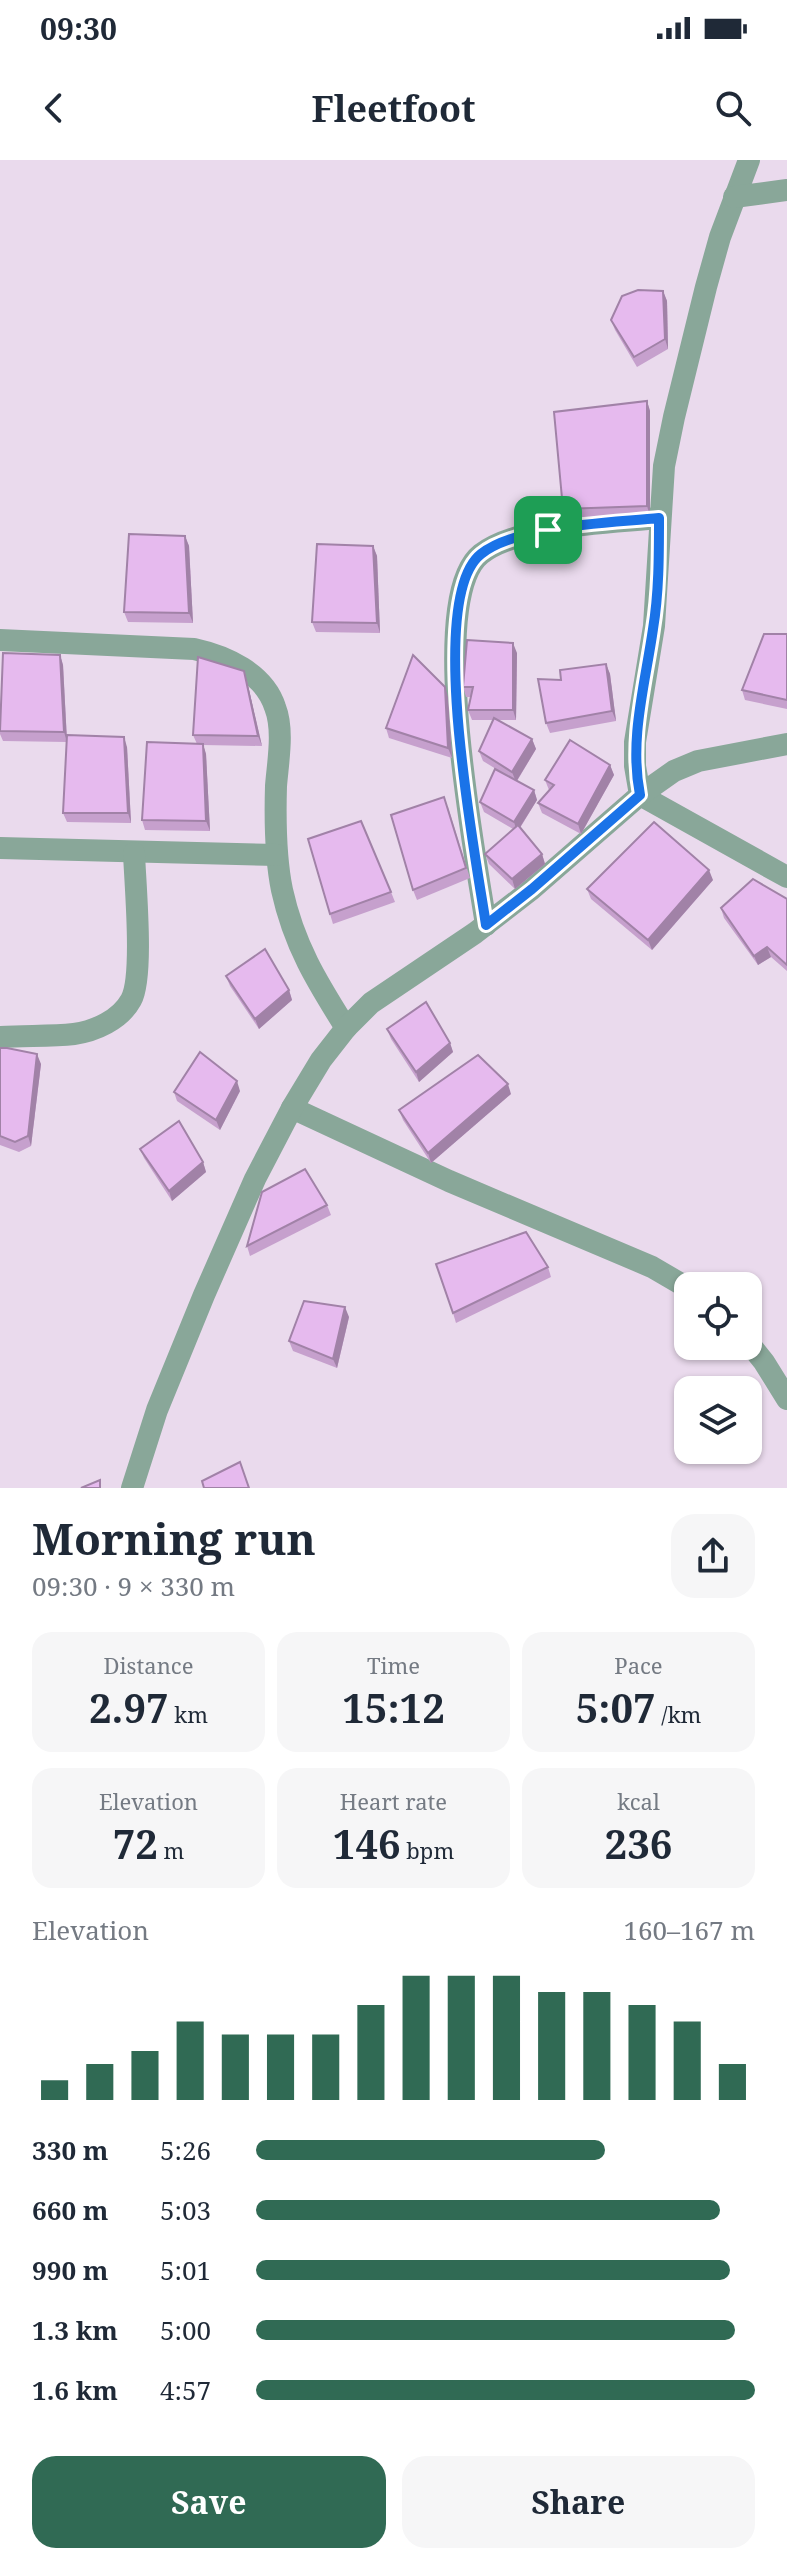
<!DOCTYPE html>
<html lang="en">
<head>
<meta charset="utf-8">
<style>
	:root { --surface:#fff; --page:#f6f6f7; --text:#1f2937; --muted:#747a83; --accent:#306a54 }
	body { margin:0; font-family:"Noto Serif",serif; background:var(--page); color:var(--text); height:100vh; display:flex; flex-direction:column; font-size:30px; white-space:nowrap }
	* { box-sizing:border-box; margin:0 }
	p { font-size:26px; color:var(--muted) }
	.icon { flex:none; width:44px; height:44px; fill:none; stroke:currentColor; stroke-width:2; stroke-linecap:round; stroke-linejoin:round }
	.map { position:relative; height:1328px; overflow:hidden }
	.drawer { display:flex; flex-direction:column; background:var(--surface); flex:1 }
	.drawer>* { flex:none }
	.fabs { position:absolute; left:674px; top:1112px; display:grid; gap:16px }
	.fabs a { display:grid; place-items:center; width:88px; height:88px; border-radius:16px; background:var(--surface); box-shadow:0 2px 6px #0004; font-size:40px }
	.pin { position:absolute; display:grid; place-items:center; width:68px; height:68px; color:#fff; margin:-34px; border-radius:16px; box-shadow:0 4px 12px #0006 }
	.round { display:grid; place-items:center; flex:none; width:84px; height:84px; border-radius:24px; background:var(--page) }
	.head { display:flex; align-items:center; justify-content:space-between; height:136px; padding:0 32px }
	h1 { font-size:44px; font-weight:700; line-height:60px }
	.figures { display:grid; grid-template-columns:repeat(3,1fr); gap:12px; height:136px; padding:8px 32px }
	.figures div { display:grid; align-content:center; border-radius:20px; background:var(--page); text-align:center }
	.figures b { font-size:40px; font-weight:700 }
	.figures small { font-size:22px; font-weight:400 }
	.figures p { font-size:22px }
	.chart { height:224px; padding:16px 32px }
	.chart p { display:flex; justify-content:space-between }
	.chart svg { width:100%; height:144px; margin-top:8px; stroke:var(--accent); stroke-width:6 }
	.primary-button { display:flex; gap:16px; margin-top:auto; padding:16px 32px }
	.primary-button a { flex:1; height:92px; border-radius:24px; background:var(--accent); color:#fff; font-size:32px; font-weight:700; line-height:92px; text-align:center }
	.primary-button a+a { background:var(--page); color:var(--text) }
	ul { padding:0 32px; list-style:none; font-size:26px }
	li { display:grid; grid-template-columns:128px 96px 1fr; align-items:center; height:60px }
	li i { height:20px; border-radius:10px; background:var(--accent) }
	.status { display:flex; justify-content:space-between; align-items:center; height:56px; padding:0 40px; background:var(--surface); direction:ltr }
	.status svg { height:22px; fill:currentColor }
	header { display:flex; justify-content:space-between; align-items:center; height:104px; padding:0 32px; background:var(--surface); font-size:36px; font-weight:700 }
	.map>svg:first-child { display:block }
</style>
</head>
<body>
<div class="status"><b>09:30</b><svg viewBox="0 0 49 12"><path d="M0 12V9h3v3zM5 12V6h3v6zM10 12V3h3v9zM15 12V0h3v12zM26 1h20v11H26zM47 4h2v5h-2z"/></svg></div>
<header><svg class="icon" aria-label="back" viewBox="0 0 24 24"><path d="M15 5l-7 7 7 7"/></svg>Fleetfoot<svg class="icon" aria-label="search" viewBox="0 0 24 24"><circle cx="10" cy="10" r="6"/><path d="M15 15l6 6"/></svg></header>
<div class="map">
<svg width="787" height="1328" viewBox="0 0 787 1328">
	<rect width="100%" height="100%" fill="#eadaed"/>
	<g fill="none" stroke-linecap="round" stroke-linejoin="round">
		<g stroke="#89a799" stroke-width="22">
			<polyline points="749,0 720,77 706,127 674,257 664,306 654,466 635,582 635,606 640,635 787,717"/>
			<polyline points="734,37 787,30"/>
			<path d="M0,480L194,489C226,496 264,513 275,547C284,570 278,601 276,626C275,660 275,696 282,730C294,785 317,822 346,868"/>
			<polyline points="0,688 277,695"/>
			<path d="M486,765C476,697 425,438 481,394C518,365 612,363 659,358"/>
			<path d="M0,877C24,875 50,877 74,874C95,871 120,860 131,840C144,817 135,723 134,693"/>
			<polyline points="292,948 449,1021 652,1107 688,1128"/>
			<polyline points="748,1182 764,1202 787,1239"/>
			<polyline points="132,1328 157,1250 204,1135 255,1019 292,948 321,900 346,868 371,843 475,773 532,729 640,635 674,611 698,601 787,584"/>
		</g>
	</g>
	<g fill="#c6a0cd">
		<polygon points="663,131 667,141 668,189 637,207 615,170 611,160"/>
		<polygon points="647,241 650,251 650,356 566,359 563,349"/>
		<polygon points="185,376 189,386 193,463 128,462 124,452"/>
		<polygon points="373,386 377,396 380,473 316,472 312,462"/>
		<polygon points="787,474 787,549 745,540 742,530"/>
		<polygon points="517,493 516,560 497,560 532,579 536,589 517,621 534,630 537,640 520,668 542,694 545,704 515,729 489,704 485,694 513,669 484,652 480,642 496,609 483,601 479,591 493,560 472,560 468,550 471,537 466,537 463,527"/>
		<polygon points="60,495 63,505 67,580 127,587 131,663 67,662 63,653 67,582 3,581 0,574 0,553"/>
		<polygon points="606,504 610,514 616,561 550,573 546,563 561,520"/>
		<polygon points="247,521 262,586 203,585 206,594 210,671 145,670 142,660 197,584 193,575"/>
		<polygon points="448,537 452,598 389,578 386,568"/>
		<polygon points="610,605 614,615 581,674 542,653 538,643 549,630 545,620"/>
		<polygon points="448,647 470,718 417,740 413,730"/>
		<polygon points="713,720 652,790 591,739 587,729"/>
		<polygon points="391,732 395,742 333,764 330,754"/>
		<polygon points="787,739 787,811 771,797 758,805 724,758 721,748"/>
		<polygon points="226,816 289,830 292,840 259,869 230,826"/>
		<polygon points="387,869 450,883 453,892 419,922 391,879"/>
		<polygon points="0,888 41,904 31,986 19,992 0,985"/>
		<polygon points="240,931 220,970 177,941 174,932"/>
		<polygon points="511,934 431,1003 403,960 399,950"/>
		<polygon points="140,989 203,1002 206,1012 172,1041 144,998"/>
		<polygon points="327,1045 331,1055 250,1096 247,1086"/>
		<polygon points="548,1107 551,1117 456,1163 453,1153"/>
		<polygon points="349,1157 337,1208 293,1191 289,1181"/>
	</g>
	<g fill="#a182a7">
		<polygon points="663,131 667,141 668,189 665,179"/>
		<polygon points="647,241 650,251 650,356 647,346"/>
		<polygon points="185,376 189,386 193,463 189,453"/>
		<polygon points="373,386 377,396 380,473 377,463"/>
		<polygon points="513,483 517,493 516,560 513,550"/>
		<polygon points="60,495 63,505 67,582 64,572"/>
		<polygon points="606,504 610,514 616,561 612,551"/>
		<polygon points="244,511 247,521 262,586 258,576"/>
		<polygon points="445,527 448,537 452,598 448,588"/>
		<polygon points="124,577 127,587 131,663 128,653"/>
		<polygon points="532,579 536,589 516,622 512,612"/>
		<polygon points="203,584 206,594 210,671 206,661"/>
		<polygon points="610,605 614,615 581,674 578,664"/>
		<polygon points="534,630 537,640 517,672 514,662"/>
		<polygon points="542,694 545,704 515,729 512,719"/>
		<polygon points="709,710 713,720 652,790 648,780"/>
		<polygon points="767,787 771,797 758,805 754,796"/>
		<polygon points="289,830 292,840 259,869 255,859"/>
		<polygon points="450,883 453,892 419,922 416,912"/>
		<polygon points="37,894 41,904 31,986 28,976"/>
		<polygon points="237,921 240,931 220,970 216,960"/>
		<polygon points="508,924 511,934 431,1003 428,993"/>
		<polygon points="203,1002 206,1012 172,1041 169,1031"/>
		<polygon points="345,1147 349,1157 337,1208 333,1199"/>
	</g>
	<g fill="#e6baee" stroke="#a182a7" stroke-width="2">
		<polygon points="638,130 663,131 665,179 634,197 611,160 622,136"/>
		<polygon points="647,241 647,346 563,349 554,252"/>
		<polygon points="129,374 185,376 189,453 124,452"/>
		<polygon points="317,384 373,386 377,463 312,462"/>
		<polygon points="764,474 787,474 787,540 742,530"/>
		<polygon points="467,480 513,483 513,550 468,550 473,527 463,527"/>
		<polygon points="3,493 60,495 64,572 0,571"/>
		<polygon points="413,495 445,527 448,588 386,568"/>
		<polygon points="198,497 244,511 258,576 193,575"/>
		<polygon points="606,504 612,551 546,563 538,519 561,520 560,510"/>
		<polygon points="494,558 532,579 512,612 479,591"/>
		<polygon points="67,575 124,577 128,653 63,653"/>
		<polygon points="570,580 610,605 578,664 538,643 554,625 545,620"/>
		<polygon points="147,582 203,584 206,661 142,660"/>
		<polygon points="495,609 534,630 514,662 480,642"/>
		<polygon points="444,637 466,708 413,730 391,655"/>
		<polygon points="361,661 391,732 330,754 308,679"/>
		<polygon points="654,662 709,710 648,780 587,729"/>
		<polygon points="518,665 542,694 512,719 485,694"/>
		<polygon points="753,719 787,739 787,805 767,787 754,796 721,748"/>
		<polygon points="265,789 289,830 255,859 226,816"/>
		<polygon points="426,842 450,883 416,912 387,869"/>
		<polygon points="0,888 7,888 37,894 28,976 15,982 0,976"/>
		<polygon points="200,892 237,921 216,960 174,932"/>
		<polygon points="478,895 508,924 428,993 399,950"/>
		<polygon points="179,961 203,1002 169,1031 140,989"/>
		<polygon points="305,1009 327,1045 247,1086 262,1032"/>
		<polygon points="526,1072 548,1107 453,1153 436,1104"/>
		<polygon points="304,1141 345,1147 333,1199 289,1181"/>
		<polygon points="240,1302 249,1328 204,1328 202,1321"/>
		<polygon points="100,1320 100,1328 81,1328"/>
	</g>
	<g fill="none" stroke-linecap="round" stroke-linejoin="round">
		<defs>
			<path id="route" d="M659,358C659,395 659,433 653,469C645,525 629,579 640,635L532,729L486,765C476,697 425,438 481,394C517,365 613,363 659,358Z"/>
		</defs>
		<use href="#route" stroke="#fff" stroke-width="16"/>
		<use href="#route" stroke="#1a73e8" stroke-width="10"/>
	</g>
</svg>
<div class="fabs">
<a><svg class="icon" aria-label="locate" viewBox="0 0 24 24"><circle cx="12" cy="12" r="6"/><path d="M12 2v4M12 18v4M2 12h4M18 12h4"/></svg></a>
<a><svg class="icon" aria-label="layers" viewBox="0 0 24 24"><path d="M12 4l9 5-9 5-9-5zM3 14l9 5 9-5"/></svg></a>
</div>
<div class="pin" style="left:548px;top:370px;background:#1e9e55"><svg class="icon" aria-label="arrive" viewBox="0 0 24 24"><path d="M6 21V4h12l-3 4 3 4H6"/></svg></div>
</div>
<section class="drawer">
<div class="head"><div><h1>Morning run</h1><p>09:30 · 9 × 330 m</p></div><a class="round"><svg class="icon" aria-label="share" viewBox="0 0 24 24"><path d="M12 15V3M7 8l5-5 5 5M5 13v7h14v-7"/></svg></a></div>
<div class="figures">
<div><p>Distance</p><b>2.97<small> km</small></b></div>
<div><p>Time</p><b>15:12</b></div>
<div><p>Pace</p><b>5:07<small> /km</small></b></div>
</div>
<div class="figures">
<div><p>Elevation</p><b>72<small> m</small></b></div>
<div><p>Heart rate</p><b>146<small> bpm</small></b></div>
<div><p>kcal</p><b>236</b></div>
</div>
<div class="chart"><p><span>Elevation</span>160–167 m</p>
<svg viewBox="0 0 160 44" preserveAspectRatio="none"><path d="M5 44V38M15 44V33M25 44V29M35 44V20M45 44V24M55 44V24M65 44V24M75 44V15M85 44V6M95 44V6M105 44V6M115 44V11M125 44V11M135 44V15M145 44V20M155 44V33"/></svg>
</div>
<ul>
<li><b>330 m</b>5:26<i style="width:70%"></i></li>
<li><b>660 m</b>5:03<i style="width:93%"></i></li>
<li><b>990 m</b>5:01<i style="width:95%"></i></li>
<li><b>1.3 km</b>5:00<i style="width:96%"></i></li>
<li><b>1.6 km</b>4:57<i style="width:100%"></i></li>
</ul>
<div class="primary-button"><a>Save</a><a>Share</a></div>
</section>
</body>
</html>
